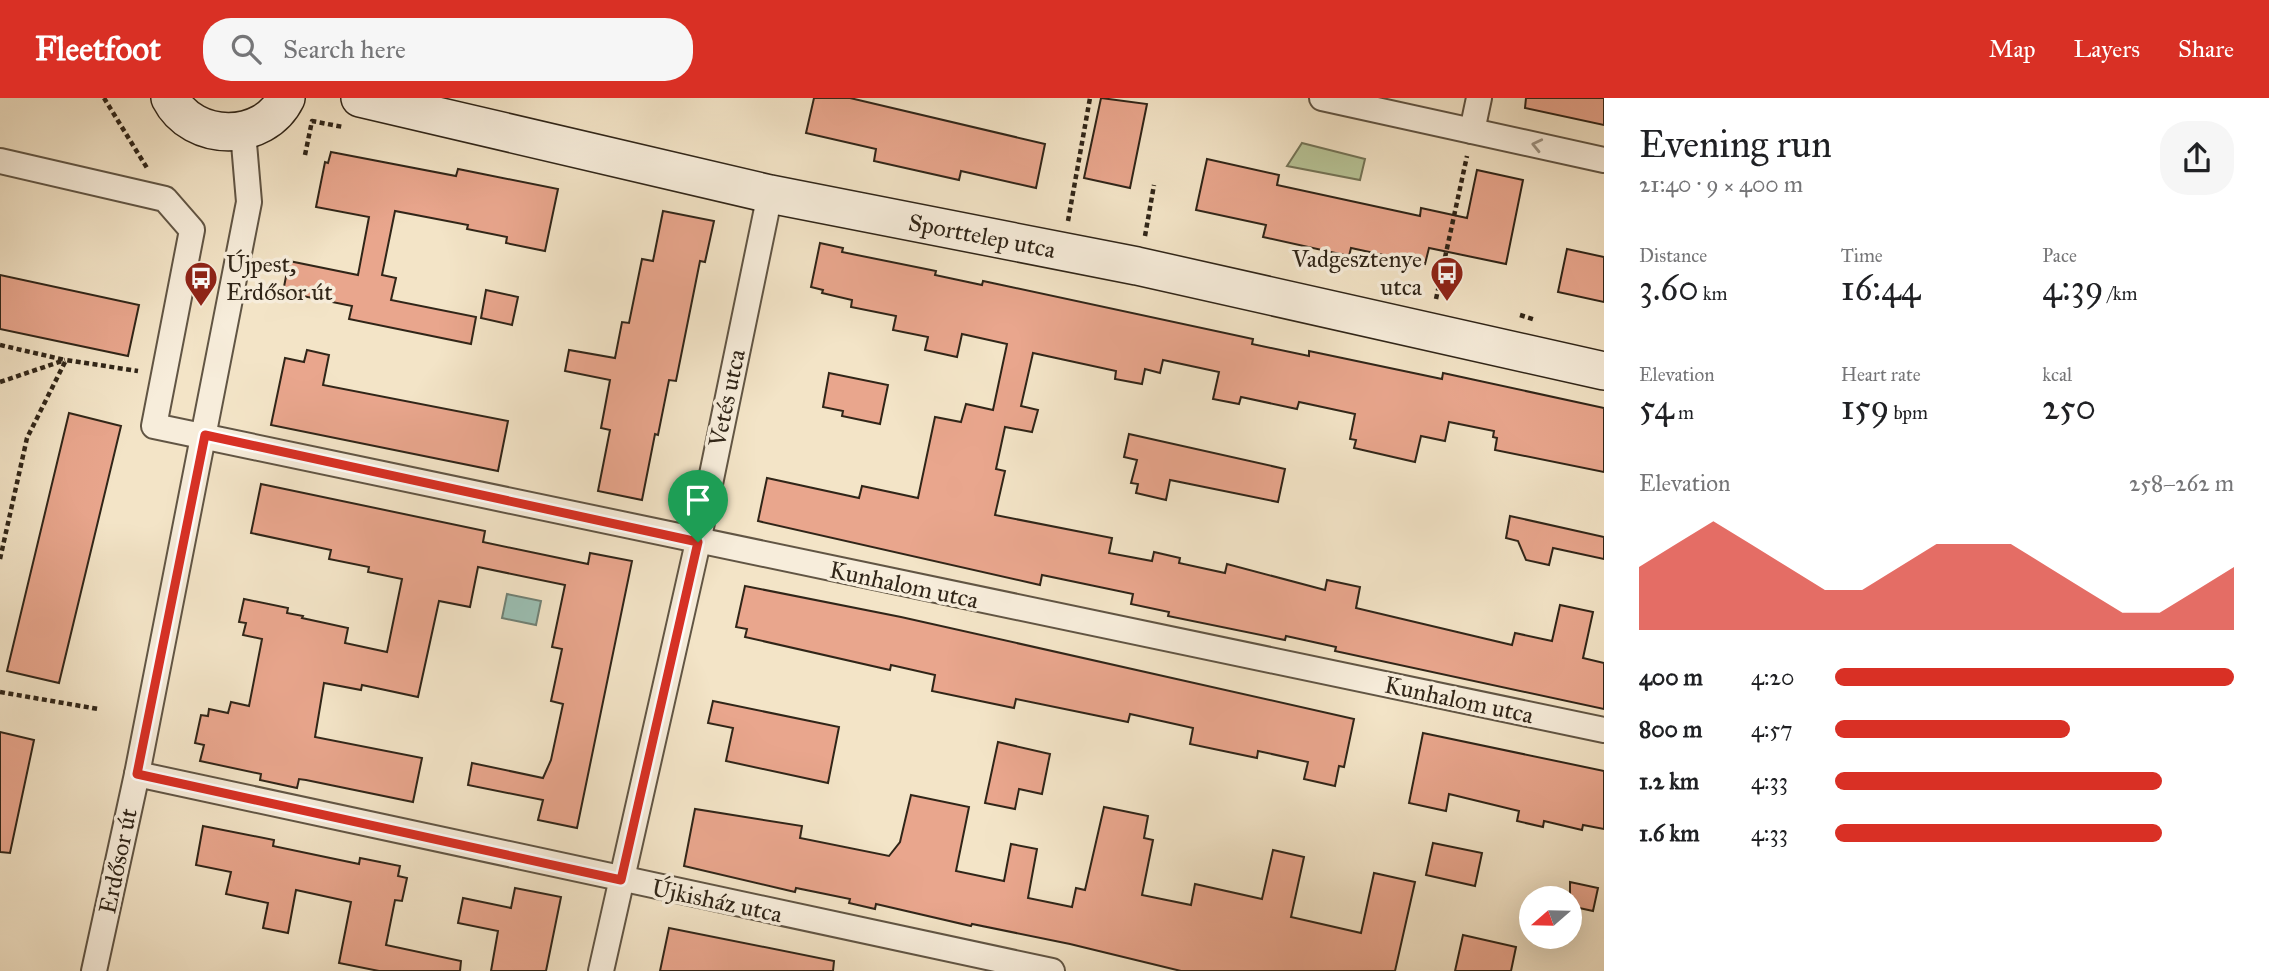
<!DOCTYPE html>
<html lang="en">
<head>
<meta charset="utf-8">
<style>
	:root { --surface:#fff; --page:#f6f6f6; --text:#202124; --muted:#757577; --accent:#d93025 }
	body { margin:0; font-family:"IM FELL Great Primer",serif; background:var(--page); color:var(--text); height:100vh; display:flex; flex-direction:column; font-size:26px; white-space:nowrap }
	* { box-sizing:border-box; margin:0 }
	p { font-size:23px; color:var(--muted) }
	.icon { flex:none; width:38px; height:38px; fill:none; stroke:currentColor; stroke-width:2; stroke-linecap:round; stroke-linejoin:round }
	.map { position:relative; flex:1; overflow:hidden }
	.panel { display:flex; flex-direction:column; background:var(--surface); width:665px }
	.panel>* { flex:none }
	.needle { width:46px; rotate:250deg }
	.tools { position:absolute; left:1519px; top:788px; display:grid; gap:14px }
	.tools a { display:grid; place-items:center; width:63px; height:63px; border-radius:50%; background:var(--surface); box-shadow:0 7px 28px #0002; font-size:35px }
	.pin { position:absolute; display:grid; place-items:center; width:60px; height:60px; color:#fff; margin:-72px -30px; border-radius:50% 50% 50% 0; rotate:-45deg; box-shadow:0 0 7px #0007 }
	.pin .icon { rotate:45deg }
	.round { display:grid; place-items:center; flex:none; width:74px; height:74px; border-radius:28px; background:var(--page) }
	.head { display:flex; align-items:center; justify-content:space-between; height:119px; padding:0 35px }
	h1 { font-size:38px; font-weight:600; line-height:52px }
	.metrics { display:grid; grid-template-columns:repeat(3,1fr); gap:10px; height:119px; padding:7px 35px }
	.metrics div { display:grid; align-content:center }
	.metrics b { font-size:35px; font-weight:600 }
	.metrics small { font-size:19px; font-weight:400 }
	.metrics p { font-size:19px }
	.chart { height:196px; padding:14px 35px }
	.chart p { display:flex; justify-content:space-between }
	.chart svg { width:100%; height:126px; margin-top:7px; fill:var(--accent); opacity:.7 }
	ul { padding:0 35px; list-style:none; font-size:23px }
	li { display:grid; grid-template-columns:112px 84px 1fr; align-items:center; height:52px }
	li i { height:18px; border-radius:9px; background:var(--accent) }
	header { display:flex; align-items:center; gap:42px; box-sizing:border-box; height:98px; padding:0 35px; background:var(--accent); color:#fff }
	header strong { font-size:33px }
	nav { display:flex; gap:38px; margin-inline-start:auto; font-size:24px }
	.search { width:490px; height:63px; background:var(--page); display:flex; align-items:center; gap:18px; box-sizing:border-box; padding:0 24px; border-radius:28px; color:var(--muted); font-size:26px }
	main { display:flex; flex:1; min-height:0 }
	.map>svg:first-child { display:block }
</style>
</head>
<body>
<header>
<strong>Fleetfoot</strong>
<div class="search"><svg class="icon" aria-label="search" viewBox="0 0 24 24"><circle cx="10" cy="10" r="6"/><path d="M15 15l6 6"/></svg>Search here</div>
<nav><a>Map</a><a>Layers</a><a>Share</a></nav>
</header>
<main>
<div class="map">
<svg width="1604" height="873" viewBox="0 0 1604 873">
	<rect width="100%" height="100%" fill="#f3e4c7"/>
	<filter id="stains"><feTurbulence type="fractalNoise" baseFrequency=".00286" numOctaves="4"/><feColorMatrix values="0 0 0 0 .2 0 0 0 0 .09 0 0 0 0 .02 0 0 0 .5 -.17"/></filter>
	<radialGradient id="worn" r=".72"><stop offset=".6" stop-color="#630" stop-opacity="0"/><stop offset="1" stop-color="#630" stop-opacity=".3"/></radialGradient>
	<polygon fill="#b8c598" stroke="#747558" stroke-width="2" points="1302,45 1365,61 1360,82 1287,68"/>
	<polygon fill="#9bbfb3" stroke="#708175" stroke-width="2" points="507,496 541,503 536,527 502,520"/>
	<g fill="#e9a68d" stroke="#302518" stroke-width="2">
		<polygon points="814,0 850,0 1045,46 1036,90 961,73 959,82 874,63 876,51 806,35"/>
		<polygon points="1101,0 1147,6 1130,90 1084,80"/>
		<polygon points="1526,0 1604,0 1604,27 1525,10"/>
		<polygon points="331,54 456,78 458,71 558,91 545,153 506,145 507,139 467,131 468,127 395,113 382,177 396,180 391,202 476,219 471,246 349,221 352,208 283,194 289,163 358,177 369,119 316,109 325,64 328,65"/>
		<polygon points="1207,61 1279,77 1277,87 1420,118 1421,110 1467,120 1477,72 1523,82 1506,166 1429,150 1425,166 1351,150 1349,158 1263,139 1266,127 1196,112"/>
		<polygon points="663,113 714,123 705,164 700,163 676,283 669,282 658,337 655,336 642,402 598,393 610,332 601,330 610,282 565,273 569,252 615,260 622,224 629,225 642,161 653,163"/>
		<polygon points="820,145 843,150 842,154 936,173 935,177 982,187 983,183 1253,241 1252,246 1309,258 1309,253 1442,281 1443,275 1604,310 1604,374 1495,352 1497,340 1493,339 1494,333 1449,324 1445,343 1421,338 1415,364 1354,350 1356,342 1350,341 1355,316 1299,304 1297,311 1241,299 1239,306 1213,301 1219,274 1163,262 1160,275 1145,271 1142,286 1115,281 1116,273 1033,255 1021,308 1038,312 1032,334 1005,329 996,371 1005,373 995,417 1112,440 1109,455 1152,463 1154,454 1180,460 1179,465 1225,475 1227,466 1325,492 1327,482 1360,489 1356,510 1512,547 1515,535 1552,543 1560,507 1593,514 1583,560 1604,565 1604,611 1335,553 1336,549 1286,538 1285,542 1168,518 1169,514 1131,506 1133,496 1042,477 1040,487 758,423 767,380 859,400 862,388 918,400 935,319 961,324 966,306 993,312 1007,246 962,236 957,259 925,252 928,239 893,232 896,218 851,209 852,202 822,195 823,192 811,189"/>
		<polygon points="1567,151 1604,159 1604,204 1558,194"/>
		<polygon points="0,177 139,207 128,258 0,231"/>
		<polygon points="486,192 518,199 512,227 481,220"/>
		<polygon points="307,252 329,257 323,287 508,323 498,373 271,327 285,260 304,264"/>
		<polygon points="829,275 888,287 880,326 842,318 843,313 823,309"/>
		<polygon points="69,315 121,328 59,585 7,573"/>
		<polygon points="1129,336 1285,371 1278,404 1170,382 1166,402 1136,395 1138,386 1131,385 1137,362 1124,359"/>
		<polygon points="261,386 485,433 483,444 588,466 590,455 632,463 577,730 538,722 543,702 468,687 472,665 543,680 551,662 563,606 551,603 562,551 552,549 565,487 478,469 470,509 439,503 418,599 362,587 361,592 324,585 315,639 422,660 413,704 306,682 299,681 297,690 260,682 261,676 200,663 204,647 195,645 201,617 208,618 209,611 228,615 231,604 249,608 262,541 243,537 246,525 239,524 244,501 288,510 287,515 303,518 302,520 348,530 345,545 387,554 402,481 368,474 369,469 329,461 331,452 251,435"/>
		<polygon points="1510,418 1604,439 1604,461 1553,450 1549,467 1526,462 1518,443 1506,440"/>
		<polygon points="745,488 901,519 1354,621 1344,669 1339,668 1335,688 1304,681 1308,664 1258,653 1257,660 1190,646 1193,630 1130,616 1128,624 1016,601 1014,610 932,593 935,577 891,567 890,572 745,539 747,531 736,529"/>
		<polygon points="713,603 839,629 828,685 726,663 733,630 708,625"/>
		<polygon points="0,634 34,642 10,755 0,754"/>
		<polygon points="1423,635 1604,673 1604,731 1583,727 1582,732 1544,723 1543,729 1517,723 1519,713 1449,696 1446,713 1409,705"/>
		<polygon points="998,644 1050,656 1042,696 1019,691 1015,711 985,705"/>
		<polygon points="911,697 969,709 956,773 1004,783 1011,746 1037,751 1028,800 1072,809 1076,790 1085,792 1104,709 1148,718 1144,740 1153,742 1142,797 1191,807 1195,786 1262,801 1273,752 1304,759 1291,819 1361,835 1374,775 1415,784 1395,873 1181,873 1070,846 972,826 971,828 876,806 875,811 849,805 850,801 796,790 795,794 684,768 695,711 802,728 800,740 889,758 900,744"/>
		<polygon points="203,728 274,742 273,748 359,766 360,760 400,768 398,778 407,780 402,803 395,802 386,847 461,863 460,873 379,873 339,865 351,804 296,792 288,835 263,830 268,805 226,796 231,774 196,767"/>
		<polygon points="1433,745 1482,755 1475,788 1426,777"/>
		<polygon points="1570,784 1598,790 1593,813 1570,808"/>
		<polygon points="515,790 561,799 546,873 491,873 498,833 458,825 463,800 511,810"/>
		<polygon points="669,830 834,863 833,873 660,873"/>
		<polygon points="1463,837 1516,849 1511,873 1455,873"/>
	</g>
	<g fill="none" stroke-linecap="round" stroke-linejoin="round">
		<defs>
			<g id="street">
				<polyline points="1322,0 1604,62"/>
				<polyline points="1472,33 1479,0"/>
				<polyline points="0,63 165,101 192,132 154,328 1604,632"/>
				<polyline points="137,676 1052,873"/>
				<polyline points="94,873 137,676 249,104 243,34"/>
				<polyline points="601,873 698,444 770,96"/>
			</g>
			<g id="secondary">
				<path d="M170,0C193,45 264,45 286,0"/>
				<polyline points="360,0 770,96 1137,168 1604,273"/>
			</g>
		</defs>
		<use href="#street" stroke="#615544" stroke-width="28"/>
		<use href="#secondary" stroke="#302518" stroke-width="40"/>
		<g stroke="#302518" stroke-width="4.5" stroke-dasharray="5 3.5" stroke-linecap="butt">
			<polyline points="104,0 147,70"/>
			<polyline points="305,57 312,23 343,29"/>
			<polyline points="1068,123 1090,0"/>
			<polyline points="1145,138 1154,87"/>
			<polyline points="1436,201 1467,58"/>
			<polyline points="1520,217 1536,222"/>
			<polyline points="0,247 65,262"/>
			<polyline points="0,284 65,262"/>
			<polyline points="0,461 27,340 66,262 138,273"/>
			<polyline points="0,594 98,611"/>
		</g>
		<use href="#street" stroke="#f7eddb" stroke-width="24"/>
		<use href="#secondary" stroke="#f7eddb" stroke-width="37"/>
	</g>
	<defs><path id="oneway-chevron" d="M-2-3.5L2.5 0L-2 3.5" fill="none" stroke-width="1.6" stroke-linecap="round" stroke-linejoin="round" transform="scale(1.75)"/></defs>
	<use stroke="#9d9383" href="#oneway-chevron" transform="translate(1537 47) rotate(-167)"/>
	<g fill="none" stroke-linecap="round" stroke-linejoin="round">
		<defs>
			<polygon id="route" points="205,337 698,444 621,782 137,676"/>
		</defs>
		<use href="#route" stroke="#fff" stroke-width="14"/>
		<use href="#route" stroke="#d93025" stroke-width="9"/>
	</g>
	<defs>
		<symbol id="bus-pin" viewBox="-11 -11 22 30"><path d="M0 17L-7.5 6A9.5 9.5 0 1 1 7.5 6Z" fill="#8f2418" stroke="#f7eddb"/><path d="M-5-6H5V4H4V6H2V4H-2V6H-4V4H-5ZM-3.5-4V0h7V-4ZM-3.5 1.2v1.5H-2V1.2ZM2 1.2v1.5H3.5V1.2Z" fill="#fff"/></symbol>
	</defs>
	<g fill-rule="evenodd">
		<use href="#bus-pin" x="1428" y="156" width="38" height="52"/>
		<use href="#bus-pin" x="182" y="161" width="38" height="52"/>
	</g>
	<g text-anchor="middle" dominant-baseline="central" stroke-width="7" stroke-linejoin="round" paint-order="stroke">
		<g font-size="24" fill="#302518" stroke="#f7eddb">
			<text transform="translate(982 138) rotate(11)">Sporttelep utca</text>
			<text transform="translate(727 300) rotate(-78)">Vetés utca</text>
			<text transform="translate(904 487) rotate(12)">Kunhalom utca</text>
			<text transform="translate(1459 602) rotate(12)">Kunhalom utca</text>
			<text transform="translate(118 763) rotate(-78)">Erdősor út</text>
			<text transform="translate(717 803) rotate(12)">Újkisház utca</text>
		</g>
		<g font-size="24" fill="#302518" stroke="#f7eddb" text-anchor="end">
			<text x="1422" y="161">Vadgesztenye<tspan x="1422" dy="28">utca</tspan></text>
			<text x="226" y="166" text-anchor="start">Újpest,<tspan x="226" dy="28">Erdősor út</tspan></text>
		</g>
	</g>
	<rect width="100%" height="100%" filter="url(#stains)"/>
	<rect width="100%" height="100%" fill="url(#worn)"/>
</svg>
<div class="tools">
<a><svg class="needle" viewBox="-14 -14 28 28"><path d="M0-13l5 13h-10z" fill="#e53935"/><path d="M0 13l5-13h-10z" fill="#757577"/></svg></a>
</div>
<div class="pin" style="left:698px;top:444px;background:#1e9e55"><svg class="icon" aria-label="arrive" viewBox="0 0 24 24"><path d="M6 21V4h12l-3 4 3 4H6"/></svg></div>
</div>
<section class="panel">
<div class="head"><div><h1>Evening run</h1><p>21:40 · 9 × 400 m</p></div><a class="round"><svg class="icon" aria-label="share" viewBox="0 0 24 24"><path d="M12 15V3M7 8l5-5 5 5M5 13v7h14v-7"/></svg></a></div>
<div class="metrics">
<div><p>Distance</p><b>3.60<small> km</small></b></div>
<div><p>Time</p><b>16:44</b></div>
<div><p>Pace</p><b>4:39<small> /km</small></b></div>
</div>
<div class="metrics">
<div><p>Elevation</p><b>54<small> m</small></b></div>
<div><p>Heart rate</p><b>159<small> bpm</small></b></div>
<div><p>kcal</p><b>250</b></div>
</div>
<div class="chart"><p><span>Elevation</span>258–262 m</p>
<svg viewBox="0 0 160 44" preserveAspectRatio="none"><path d="M0 44V22L10 14L20 6L30 14L40 22L50 30L60 30L70 22L80 14L90 14L100 14L110 22L120 30L130 38L140 38L150 30L160 22V44z"/></svg>
</div>
<ul>
<li><b>400 m</b>4:20<i style="width:100%"></i></li>
<li><b>800 m</b>4:57<i style="width:59%"></i></li>
<li><b>1.2 km</b>4:33<i style="width:82%"></i></li>
<li><b>1.6 km</b>4:33<i style="width:82%"></i></li>
</ul>
</section>
</main>
</body>
</html>
